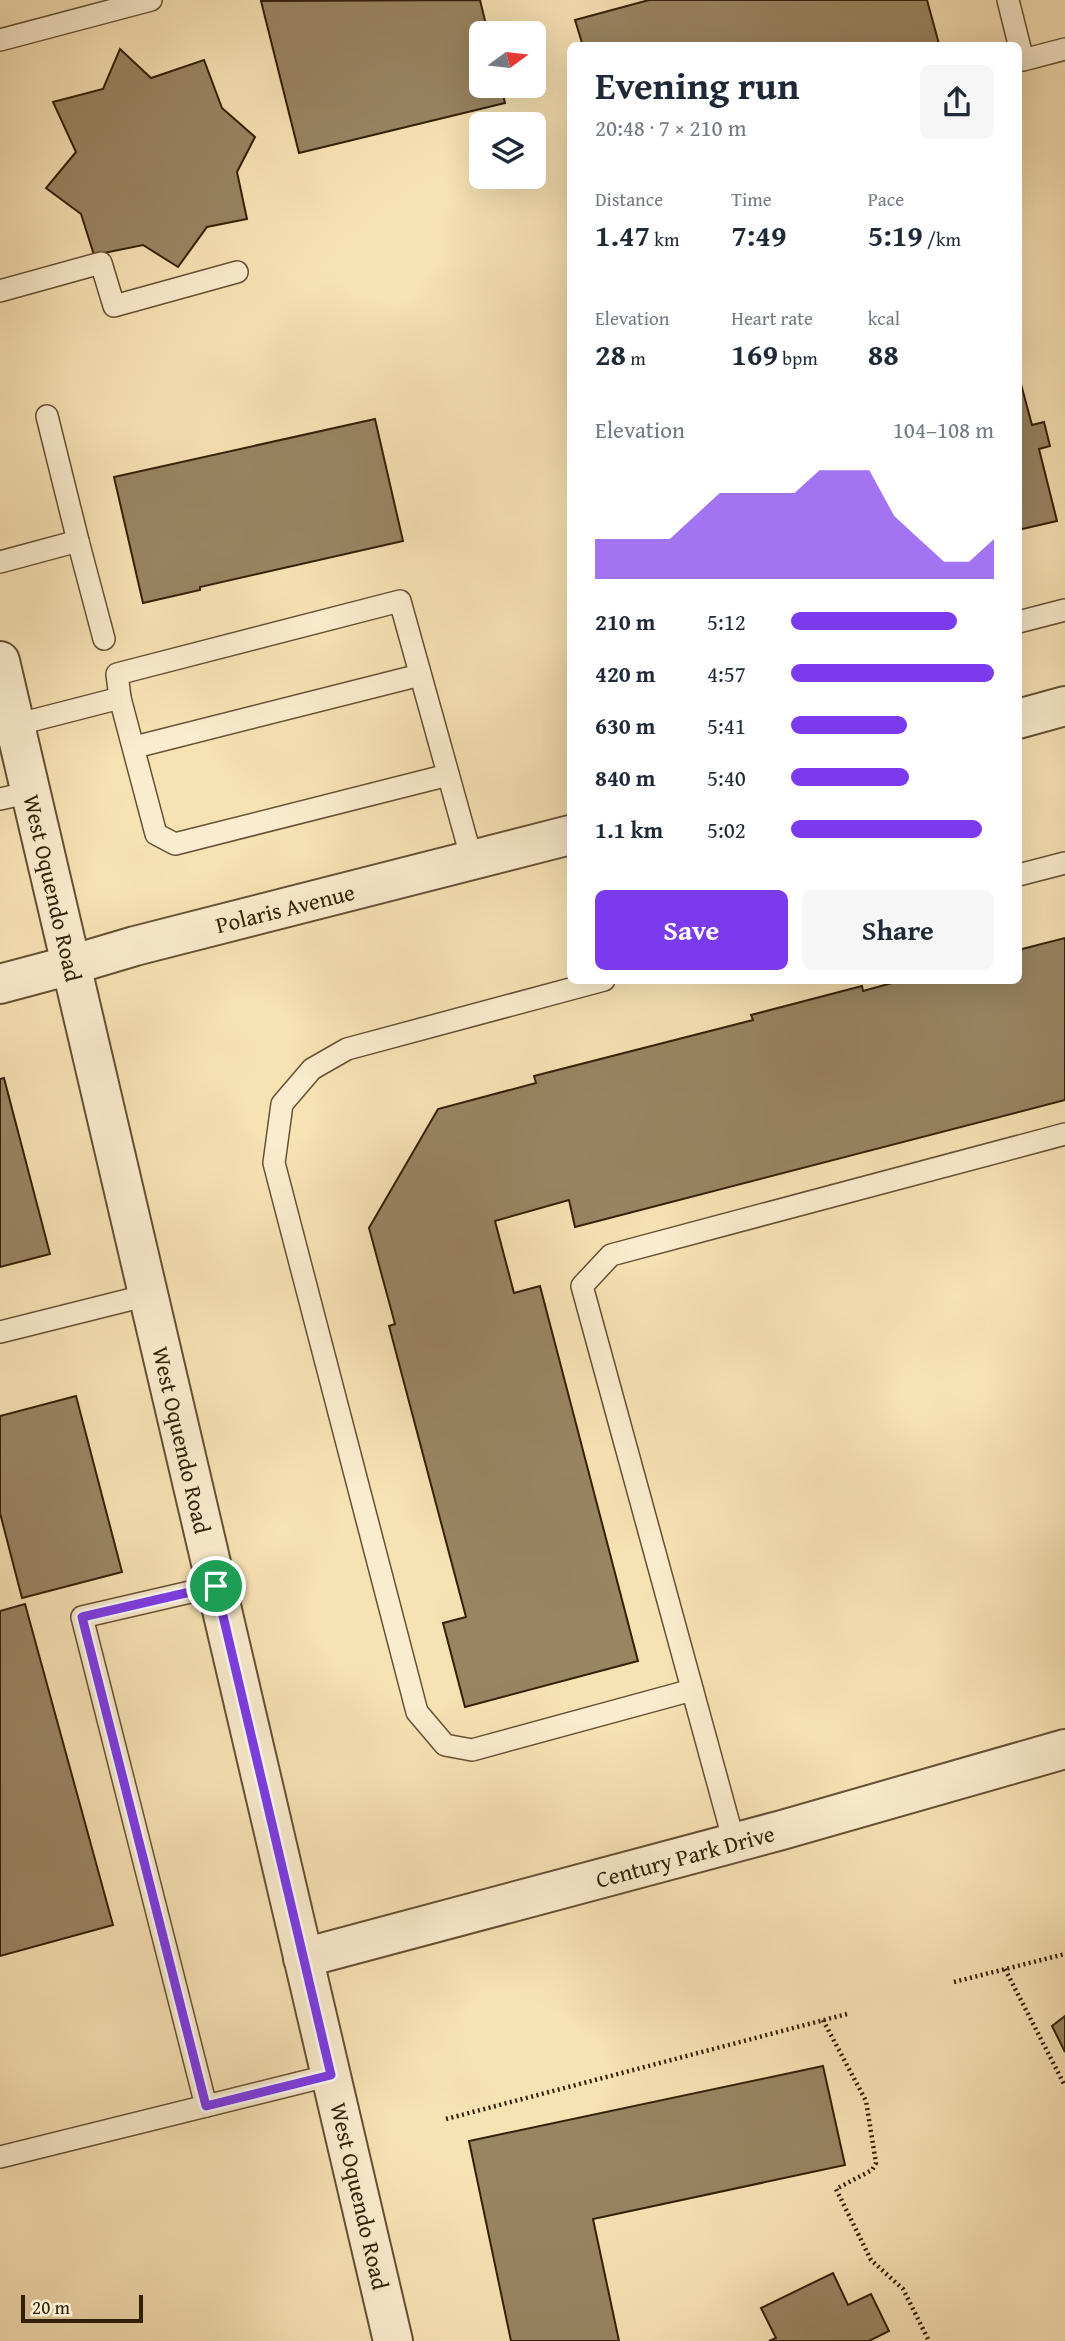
<!DOCTYPE html>
<html lang="en">
<head>
<meta charset="utf-8">
<style>
	:root { --surface:#fff; --page:#f6f6f7; --text:#1f2937; --muted:#747a83; --accent:#7c3aed }
	body { margin:0; font-family:"Gentium Book Plus",serif; background:var(--page); color:var(--text); height:100vh; display:flex; flex-direction:column; font-size:26px; white-space:nowrap }
	* { box-sizing:border-box; margin:0 }
	p { font-size:23px; color:var(--muted) }
	.icon { flex:none; width:38px; height:38px; fill:none; stroke:currentColor; stroke-width:2; stroke-linecap:round; stroke-linejoin:round }
	.map { position:relative; flex:1; overflow:hidden }
	.details { position:absolute; left:567px; top:42px; width:455px; height:942px; display:flex; flex-direction:column; background:var(--surface); border-radius:10px; box-shadow:0 7px 28px #0002 }
	.details>* { flex:none }
	.needle { width:46px; rotate:75deg }
	.tools { position:absolute; left:469px; top:21px; display:grid; gap:14px }
	.tools a { display:grid; place-items:center; width:77px; height:77px; border-radius:10px; background:var(--surface); box-shadow:0 7px 28px #0002; font-size:35px }
	.scale { position:absolute; left:21px; bottom:18px; width:122px; box-sizing:border-box; padding-left:7px; border:4px solid #342009; border-top:0; font-size:19px; line-height:24px; white-space:nowrap; color:#342009; -webkit-text-stroke:5px #faecce; paint-order:stroke }
	.pin { position:absolute; display:grid; place-items:center; width:60px; height:60px; color:#fff; margin:-30px; border:4px solid #fff; border-radius:50%; box-shadow:0 2px 7px #0007 }
	.round { display:grid; place-items:center; flex:none; width:74px; height:74px; border-radius:10px; background:var(--page) }
	.head { display:flex; align-items:center; justify-content:space-between; height:119px; padding:0 28px }
	h1 { font-size:38px; font-weight:700; line-height:52px }
	.metrics { display:grid; grid-template-columns:repeat(3,1fr); gap:10px; height:119px; padding:7px 28px }
	.metrics div { display:grid; align-content:center }
	.metrics b { font-size:30px; font-weight:700 }
	.metrics small { font-size:19px; font-weight:400 }
	.metrics p { font-size:19px }
	.chart { height:196px; padding:14px 28px }
	.chart p { display:flex; justify-content:space-between }
	.chart svg { width:100%; height:126px; margin-top:7px; fill:var(--accent); opacity:.7 }
	.button { display:flex; gap:14px; margin-top:auto; padding:14px 28px }
	.button a { flex:1; height:80px; border-radius:10px; background:var(--accent); color:#fff; font-size:28px; font-weight:700; line-height:80px; text-align:center }
	.button a+a { background:var(--page); color:var(--text) }
	ul { padding:0 28px; list-style:none; font-size:23px }
	li { display:grid; grid-template-columns:112px 84px 1fr; align-items:center; height:52px }
	li i { height:18px; border-radius:9px; background:var(--accent) }
	.map>svg:first-child { display:block }
</style>
</head>
<body>
<div class="map">
<svg width="1065" height="2341" viewBox="0 0 1065 2341">
	<rect width="100%" height="100%" fill="#f7e2b4"/>
	<filter id="stains"><feTurbulence type="fractalNoise" baseFrequency=".00286" numOctaves="4"/><feColorMatrix values="0 0 0 0 .2 0 0 0 0 .09 0 0 0 0 .02 0 0 0 .5 -.17"/></filter>
	<radialGradient id="worn" r=".72"><stop offset=".6" stop-color="#630" stop-opacity="0"/><stop offset="1" stop-color="#630" stop-opacity=".3"/></radialGradient>
	<g fill="#998562" stroke="#342009" stroke-width="2">
		<polygon points="480,0 488,33 481,33 481,86 501,86 505,103 299,153 261,1"/>
		<polygon points="649,0 927,0 939,44 583,46 575,20"/>
		<polygon points="120,49 151,78 204,60 222,108 255,137 237,172 247,219 207,227 178,267 143,245 94,255 81,214 46,188 76,152 53,102 103,89"/>
		<polygon points="1018,373 1032,425 1044,422 1050,446 1039,449 1057,521 1018,530"/>
		<polygon points="375,419 403,541 200,587 200,590 143,603 114,477"/>
		<polygon points="1065,938 1065,1100 575,1227 569,1200 495,1221 514,1293 540,1286 638,1661 465,1707 443,1623 466,1617 389,1326 395,1324 369,1228 438,1109 536,1083 534,1076 753,1020 751,1015 862,986 863,991 903,980 1018,980 1018,950"/>
		<polygon points="4,1078 50,1254 0,1267 0,1079"/>
		<polygon points="76,1396 122,1572 22,1598 0,1513 0,1416"/>
		<polygon points="25,1604 113,1925 0,1956 0,1611"/>
		<polygon points="1065,2016 1065,2052 1052,2026"/>
		<polygon points="823,2066 845,2165 593,2219 619,2341 511,2341 469,2141"/>
		<polygon points="833,2273 848,2305 871,2294 889,2331 869,2341 769,2341 776,2338 761,2308"/>
	</g>
	<g fill="none" stroke-linecap="round" stroke-linejoin="round">
		<defs>
			<g id="service">
				<polyline points="1008,0 1023,60 1065,49"/>
				<polyline points="0,40 151,0"/>
				<polyline points="0,291 101,263 114,306 237,272"/>
				<polyline points="47,416 78,541"/>
				<polyline points="0,562 78,541 104,639"/>
				<polyline points="1018,622 1065,610"/>
				<polyline points="120,698 117,674 400,601 472,860"/>
				<polyline points="15,725 120,698 156,834 175,844 448,775"/>
				<polyline points="135,747 420,675"/>
				<polyline points="0,799 31,792"/>
				<polyline points="1018,875 1065,863"/>
				<polyline points="604,980 347,1049 312,1069 282,1104 274,1163 417,1712 445,1745 472,1750 692,1690"/>
				<polyline points="0,1332 148,1295"/>
				<polyline points="734,1842 582,1286 611,1255 1065,1134"/>
				<polyline points="206,2106 82,1617 216,1586"/>
				<polyline points="0,2157 331,2075"/>
			</g>
			<g id="minor">
				<polyline points="0,984 71,965"/>
				<polyline points="303,1958 782,1830 1065,1749"/>
			</g>
			<g id="tertiary">
				<polyline points="0,661 393,2341"/>
				<polyline points="1018,719 1065,706"/>
				<polyline points="71,965 135,946 570,835"/>
			</g>
		</defs>
		<use href="#service" stroke="#655034" stroke-width="24"/>
		<use href="#minor" stroke="#655034" stroke-width="42"/>
		<use href="#tertiary" stroke="#655034" stroke-width="42"/>
		<g stroke="#342009" stroke-width="4.5" stroke-dasharray="2 3.5" stroke-linecap="butt">
			<polyline points="1005,1969 1065,2086"/>
			<polyline points="954,1982 1065,1954"/>
			<polyline points="823,2020 866,2101 876,2163 872,2170 836,2189 871,2260 903,2289 929,2341"/>
			<polyline points="446,2119 847,2014"/>
		</g>
		<use href="#service" stroke="#faecce" stroke-width="21"/>
		<use href="#minor" stroke="#faecce" stroke-width="38"/>
		<use href="#tertiary" stroke="#faecce" stroke-width="38"/>
	</g>
	<g fill="none" stroke-linecap="round" stroke-linejoin="round">
		<defs>
			<polygon id="route" points="216,1586 331,2075 206,2106 82,1617"/>
		</defs>
		<use href="#route" stroke="#fff" stroke-width="14"/>
		<use href="#route" stroke="#7c3aed" stroke-width="9"/>
	</g>
	<g text-anchor="middle" dominant-baseline="central" stroke-width="6" stroke-linejoin="round" paint-order="stroke">
		<g font-size="23" fill="#342009" stroke="#faecce">
			<text transform="translate(53 888) rotate(77)">West Oquendo Road</text>
			<text transform="translate(285 908) rotate(-14)">Polaris Avenue</text>
			<text transform="translate(182 1440) rotate(77)">West Oquendo Road</text>
			<text transform="translate(685 1856) rotate(-15)">Century Park Drive</text>
			<text transform="translate(360 2196) rotate(77)">West Oquendo Road</text>
		</g>
	</g>
	<rect width="100%" height="100%" filter="url(#stains)"/>
	<rect width="100%" height="100%" fill="url(#worn)"/>
</svg>
<div class="tools">
<a><svg class="needle" viewBox="-14 -14 28 28"><path d="M0-13l5 13h-10z" fill="#e53935"/><path d="M0 13l5-13h-10z" fill="#747a83"/></svg></a>
<a><svg class="icon" aria-label="layers" viewBox="0 0 24 24"><path d="M12 4l9 5-9 5-9-5zM3 14l9 5 9-5"/></svg></a>
</div>
<div class="scale">20 m</div>
<div class="pin" style="left:216px;top:1586px;background:#1e9e55"><svg class="icon" aria-label="arrive" viewBox="0 0 24 24"><path d="M6 21V4h12l-3 4 3 4H6"/></svg></div>
<section class="details">
<div class="head"><div><h1>Evening run</h1><p>20:48 · 7 × 210 m</p></div><a class="round"><svg class="icon" aria-label="share" viewBox="0 0 24 24"><path d="M12 15V3M7 8l5-5 5 5M5 13v7h14v-7"/></svg></a></div>
<div class="metrics">
<div><p>Distance</p><b>1.47<small> km</small></b></div>
<div><p>Time</p><b>7:49</b></div>
<div><p>Pace</p><b>5:19<small> /km</small></b></div>
</div>
<div class="metrics">
<div><p>Elevation</p><b>28<small> m</small></b></div>
<div><p>Heart rate</p><b>169<small> bpm</small></b></div>
<div><p>kcal</p><b>88</b></div>
</div>
<div class="chart"><p><span>Elevation</span>104–108 m</p>
<svg viewBox="0 0 160 44" preserveAspectRatio="none"><path d="M0 44V30L10 30L20 30L30 30L40 22L50 14L60 14L70 14L80 14L90 6L100 6L110 6L120 22L130 30L140 38L150 38L160 30V44z"/></svg>
</div>
<ul>
<li><b>210 m</b>5:12<i style="width:82%"></i></li>
<li><b>420 m</b>4:57<i style="width:100%"></i></li>
<li><b>630 m</b>5:41<i style="width:57%"></i></li>
<li><b>840 m</b>5:40<i style="width:58%"></i></li>
<li><b>1.1 km</b>5:02<i style="width:94%"></i></li>
</ul>
<div class="button"><a>Save</a><a>Share</a></div>
</section>
</div>
</body>
</html>
